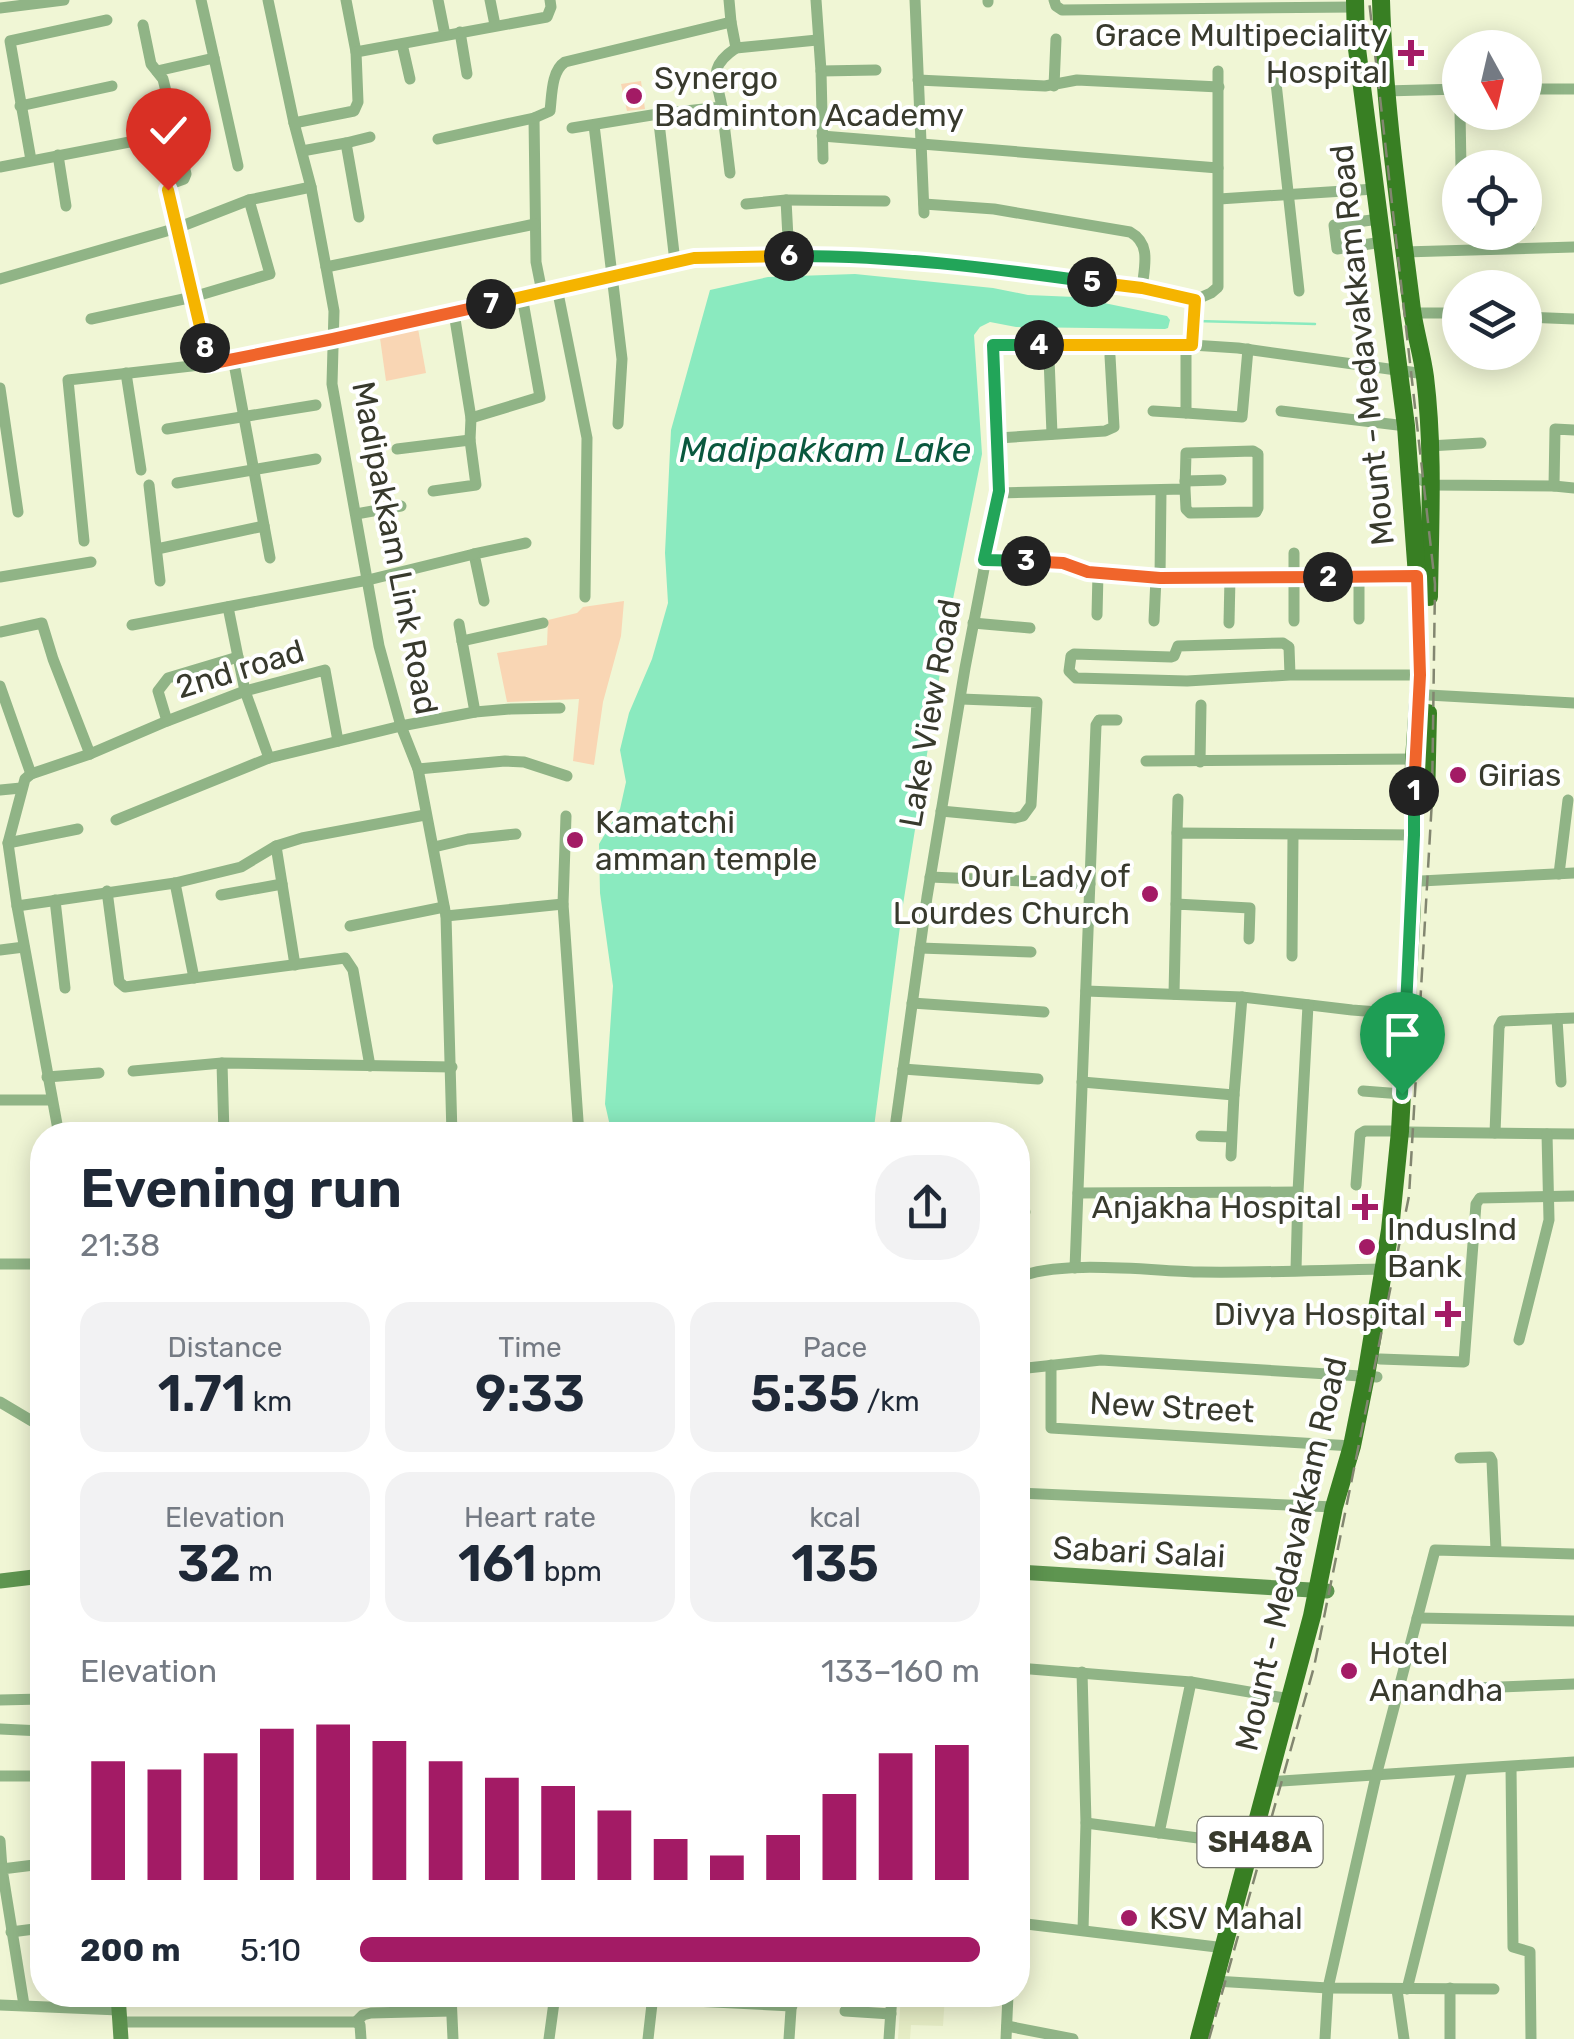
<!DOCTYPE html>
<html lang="en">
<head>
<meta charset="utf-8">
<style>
	:root { --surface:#fff; --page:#f2f2f3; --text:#1f2937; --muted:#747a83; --accent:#a31b65 }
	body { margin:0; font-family:Rubik,sans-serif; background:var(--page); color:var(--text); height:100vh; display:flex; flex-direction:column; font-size:38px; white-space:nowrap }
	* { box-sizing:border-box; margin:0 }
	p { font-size:32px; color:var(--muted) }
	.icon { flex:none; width:55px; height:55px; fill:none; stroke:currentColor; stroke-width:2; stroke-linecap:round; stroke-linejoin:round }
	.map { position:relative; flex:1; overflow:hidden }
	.drawer { position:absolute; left:30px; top:1122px; width:1000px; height:885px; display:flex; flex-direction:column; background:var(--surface); border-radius:40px; box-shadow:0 5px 25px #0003 }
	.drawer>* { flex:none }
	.needle { width:65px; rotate:172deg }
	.tools { position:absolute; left:1442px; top:30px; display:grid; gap:20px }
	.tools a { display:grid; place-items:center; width:100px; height:100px; border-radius:50%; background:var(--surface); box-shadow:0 5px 25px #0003; font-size:50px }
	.pin { position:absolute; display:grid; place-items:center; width:85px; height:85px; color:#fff; margin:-102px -42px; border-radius:50% 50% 50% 0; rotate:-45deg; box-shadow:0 0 10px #0007 }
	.pin .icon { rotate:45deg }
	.km { position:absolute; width:50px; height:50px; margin:-25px; border-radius:50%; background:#222; color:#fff; font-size:28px; line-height:50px; text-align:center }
	.round { display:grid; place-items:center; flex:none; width:105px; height:105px; border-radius:40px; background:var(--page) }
	.overview { display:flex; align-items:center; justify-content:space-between; height:170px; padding:0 50px }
	h1 { font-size:55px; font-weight:600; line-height:75px }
	.figures { display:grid; grid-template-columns:repeat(3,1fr); gap:15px; height:170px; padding:10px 50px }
	.figures div { display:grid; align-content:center; border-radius:25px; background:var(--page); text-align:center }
	.figures b { font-size:50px; font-weight:600 }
	.figures small { font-size:28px; font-weight:400 }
	.figures p { font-size:28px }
	.chart { height:280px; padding:20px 50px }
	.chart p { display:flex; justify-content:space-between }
	.chart svg { width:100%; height:180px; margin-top:10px; stroke:var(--accent); stroke-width:6 }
	ul { padding:0 50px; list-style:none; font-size:32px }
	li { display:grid; grid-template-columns:160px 120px 1fr; align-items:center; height:75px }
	li i { height:25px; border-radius:12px; background:var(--accent) }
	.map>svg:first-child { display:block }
</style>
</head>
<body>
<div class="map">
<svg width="1574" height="2039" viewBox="0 0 1574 2039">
	<rect width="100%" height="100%" fill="#f0f6d5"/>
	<polygon fill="#e6edc5" points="901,1995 945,1995 943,2026 911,2025 910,2039 898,2039"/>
	<g fill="#f9d6b4">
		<polygon points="641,81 645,109 627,111 621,84"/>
		<polygon points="417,323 426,373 386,381 379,331"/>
		<polygon points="624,601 621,636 603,702 594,765 573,761 579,699 507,702 497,653 547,645 548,620 577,613 583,607"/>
	</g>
	<polygon fill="#8aeabf" points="855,274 993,288 1028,295 1075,297 1167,316 1170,320 1168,328 1165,329 1016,327 990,322 980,327 974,335 982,454 947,629 902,911 873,1135 612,1135 605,1104 613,986 600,893 599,844 620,809 626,782 620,750 629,713 652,659 668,603 665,553 671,430 710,290 768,277"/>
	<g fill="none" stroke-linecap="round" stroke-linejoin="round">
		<polyline stroke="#8aeabf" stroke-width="2.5" points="1196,321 1315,324"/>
		<g stroke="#90b486" stroke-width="11">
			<polyline points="268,0 294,123 311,187 326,267 334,311 332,384 379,646 401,726 418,769 446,916 452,1135"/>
			<polyline points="346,0 356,52"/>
			<polyline points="438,0 445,35"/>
			<polyline points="490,0 495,25"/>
			<polyline points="729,0 731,22 736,48 817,40"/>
			<polyline points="816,0 821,71 876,70"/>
			<polyline points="915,0 924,213"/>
			<polyline points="1054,0 1056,6 1062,10 1355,7"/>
			<polyline points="988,2 988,0"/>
			<polyline points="0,8 64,0"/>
			<polyline points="143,25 151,64 163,79 186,174 184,179 170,184 168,190 209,364"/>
			<polyline points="460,32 467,74"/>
			<polyline points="402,44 410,79"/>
			<polyline points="214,58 238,166"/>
			<polyline points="157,71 214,58 201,0"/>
			<polyline points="821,71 823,159"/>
			<polyline points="918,80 1045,86 1077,80 1219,87"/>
			<polyline points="1276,83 1299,291"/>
			<polyline points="1054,86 1056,39"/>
			<polyline points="1525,89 1574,89"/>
			<polyline points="1385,91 1460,89"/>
			<polyline points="20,106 112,86"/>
			<polyline points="722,107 730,173"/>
			<polyline points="1460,112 1461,168"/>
			<polyline points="658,114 675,262"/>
			<polyline points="534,118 536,262 542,292"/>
			<polyline points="294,123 354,111 358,102 356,52 547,17 551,7 550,0"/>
			<polyline points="594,125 622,359 618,424"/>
			<path d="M572,128L658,114L722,107C716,77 708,67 736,48"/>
			<polyline points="822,136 1218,168"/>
			<path d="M438,139L534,118L550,111C552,96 551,71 565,62L731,22"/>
			<polyline points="346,143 370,137"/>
			<polyline points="302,151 346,143 359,217"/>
			<polyline points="58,155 66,206"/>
			<polyline points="31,160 10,41 107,20"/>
			<polyline points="0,167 176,133"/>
			<polyline points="1525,183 1529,226"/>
			<polyline points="1219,199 1375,189"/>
			<polyline points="786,200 885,201"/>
			<polyline points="746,204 786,200 789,257"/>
			<path d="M924,204L994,209L1130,232C1152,244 1144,267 1142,289"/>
			<polyline points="1379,219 1334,225 1337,249 1382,242"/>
			<polyline points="1404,252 1574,247"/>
			<polyline points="326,267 535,224"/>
			<polyline points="0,279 177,228 249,200 311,187"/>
			<polyline points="557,288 587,438 585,597"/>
			<polyline points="454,313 471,418 470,440"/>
			<polyline points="1409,313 1460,313"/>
			<polyline points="1525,317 1574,319"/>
			<polyline points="91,319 193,297 270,274 249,200"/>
			<polyline points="1192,345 1195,300"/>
			<polyline points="233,358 270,558"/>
			<polyline points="1049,358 1052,434"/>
			<polyline points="126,373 141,470"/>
			<polyline points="0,388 18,512"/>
			<polyline points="1153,411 1186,413 1186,345"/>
			<polyline points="1281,411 1406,426"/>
			<polyline points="1186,413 1242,417 1248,349"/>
			<polyline points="471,418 540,397 522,296"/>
			<polyline points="167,429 316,405"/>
			<polyline points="998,438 1105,431 1114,427 1110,356"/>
			<polyline points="1429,446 1481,443"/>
			<polyline points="397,449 470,440 476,485 433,491"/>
			<polyline points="1410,475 1433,485 1554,486 1574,488"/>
			<polyline points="1185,481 1221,480"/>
			<polyline points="177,483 316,459"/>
			<polyline points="149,485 160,581"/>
			<polyline points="1554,486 1555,429 1574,430"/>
			<polyline points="998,493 1185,489 1186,453 1253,451 1258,454 1258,508 1256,512 1190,513 1186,509 1185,489"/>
			<polyline points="356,514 401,506"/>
			<polyline points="84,541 68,380 209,364 333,339 694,259 824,256 989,268 1142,289 1195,300 1211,293 1218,287 1218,71"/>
			<polyline points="157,549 264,526"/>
			<polyline points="1294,553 1294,621"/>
			<polyline points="985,559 1063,563 1088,572 1160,578 1417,576"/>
			<polyline points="0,577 91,562"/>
			<polyline points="1359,577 1359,619"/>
			<polyline points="1160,578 1161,491"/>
			<polyline points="484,601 474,554 526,543"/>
			<polyline points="228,607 238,657"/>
			<polyline points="1097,615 1098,573"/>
			<polyline points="1154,621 1156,578"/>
			<polyline points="973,623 1030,628"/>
			<polyline points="1229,623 1230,578"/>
			<polyline points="459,624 475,712"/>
			<polyline points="132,625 368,580 474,554"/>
			<polyline points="0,632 42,623 53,659 90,754"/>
			<polyline points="462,641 543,623"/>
			<polyline points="1290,675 1187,681 1076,678 1069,671 1071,656 1074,654 1171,657 1174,656 1178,646 1283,643 1289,647 1290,675 1423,675"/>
			<polyline points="0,686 31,774"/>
			<polyline points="1428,695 1574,703"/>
			<polyline points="167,721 158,691 168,678 238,657 245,691 269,758"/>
			<polyline points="1146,761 1414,759"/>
			<polyline points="1200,762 1201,705"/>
			<polyline points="418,769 505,761 524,762 567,776"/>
			<polyline points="0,790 21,788"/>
			<polyline points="941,811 1015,818 1023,816 1031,805 1037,702 961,699"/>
			<polyline points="566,816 563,904 579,1135"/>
			<polyline points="116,820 269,758 401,726 475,712 511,709 560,708"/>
			<polyline points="1177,833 1178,799"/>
			<polyline points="8,843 78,829"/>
			<polyline points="276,846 295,965"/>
			<polyline points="434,847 468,839 516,834"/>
			<polyline points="1559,874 1568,800"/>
			<polyline points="930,877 1090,884"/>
			<polyline points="1421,881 1574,873"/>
			<polyline points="175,883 194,978"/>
			<polyline points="107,891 119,982 125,987 345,958 353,970 370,1066"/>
			<polyline points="221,895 282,884"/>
			<polyline points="55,900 65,988"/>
			<polyline points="1176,904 1177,833 1415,835"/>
			<polyline points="17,906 175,883 241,867 276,846 302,838 425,815"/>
			<polyline points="446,916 563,904"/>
			<polyline points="350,926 444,907"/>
			<polyline points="920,948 1031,952"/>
			<polyline points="0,950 24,947"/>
			<polyline points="1292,956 1293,835"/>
			<polyline points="1086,991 1242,997 1352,1010 1416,1015"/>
			<polyline points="1174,994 1176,904 1250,908 1249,939"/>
			<polyline points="912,1003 1044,1012"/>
			<polyline points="1557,1019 1561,1082"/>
			<polyline points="222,1063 224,1135"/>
			<polyline points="903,1069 1038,1079"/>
			<polyline points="133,1071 222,1063 452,1067"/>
			<polyline points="47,1077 99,1073"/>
			<polyline points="1082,1082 1234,1095 1242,997"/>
			<polyline points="1363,1091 1402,1094"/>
			<polyline points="0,1100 52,1100"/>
			<polyline points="1407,1132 1574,1134"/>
			<polyline points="1495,1133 1499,1027 1502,1021 1574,1018"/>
			<polyline points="59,1135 17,906 8,843 25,779 31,774 90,754 167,721 245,691 325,670 338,741"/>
			<polyline points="894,1135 927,897 965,668 999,491 993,345 1192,345 1238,348 1425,374"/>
			<polyline points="1201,1136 1231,1137"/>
			<polyline points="1018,1147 1020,1147"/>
			<polyline points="1231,1156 1234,1095"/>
			<polyline points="1356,1185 1360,1134 1365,1131 1400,1131"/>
			<polyline points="1298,1192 1308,1005"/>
			<polyline points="1078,1193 1298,1192 1296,1270"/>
			<polyline points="1018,1212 1025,1212"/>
			<polyline points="0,1264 42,1264"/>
			<polyline points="1075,1268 1096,725 1099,720 1117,720"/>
			<path d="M1018,1278C1055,1259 1154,1271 1200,1272C1261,1273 1323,1270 1384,1269"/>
			<polyline points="1519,1340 1549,1220 1547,1134"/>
			<polyline points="1380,1359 1464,1362 1476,1204 1480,1198 1574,1196"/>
			<polyline points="1051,1365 1051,1428 1352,1446"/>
			<polyline points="1018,1369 1101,1360 1377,1377"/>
			<polyline points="0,1402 42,1427"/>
			<polyline points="1460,1458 1490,1457 1492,1461 1496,1550"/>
			<polyline points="1018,1493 1334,1507"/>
			<polyline points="1417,1618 1574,1621"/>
			<polyline points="1018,1668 1191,1682 1290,1699"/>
			<polyline points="1082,1672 1086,1823 1083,1930"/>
			<polyline points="1398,1691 1574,1684"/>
			<polyline points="0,1700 42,1699"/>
			<polyline points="0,1729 42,1731"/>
			<polyline points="1511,1767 1513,1947 1530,1952 1531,2039"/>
			<polyline points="0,1776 42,1776"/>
			<polyline points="1267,1782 1574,1762"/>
			<polyline points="1086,1823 1250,1845"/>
			<polyline points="1159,1833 1191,1682"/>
			<polyline points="0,1841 2,1869"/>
			<polyline points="1018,1923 1225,1948"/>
			<polyline points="11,1932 42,1928"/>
			<polyline points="1215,1981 1328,1988 1494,1989"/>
			<polyline points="1407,1989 1462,1770"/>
			<polyline points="1397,1990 1404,2039"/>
			<polyline points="451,1995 453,2039"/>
			<polyline points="653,1999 792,2006"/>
			<polyline points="0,2005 119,2010"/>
			<polyline points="24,2005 2,1869 42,1864"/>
			<polyline points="845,2011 891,2014"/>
			<polyline points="120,2022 356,2022 360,2025 361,2039"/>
			<polyline points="356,2022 363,2015 371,2013 451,2011"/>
			<polyline points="1007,2026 1073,2039"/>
			<polyline points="549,2039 555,1995"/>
			<polyline points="648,2039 653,1995"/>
			<polyline points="789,2039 792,1995"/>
			<polyline points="889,2039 892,1995"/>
			<polyline points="1006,2039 1008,1995"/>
			<polyline points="1325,2039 1328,1988 1376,1776 1435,1550 1574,1554"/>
			<polyline points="1450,2039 1450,1988"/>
		</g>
		<g stroke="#5e9550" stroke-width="15">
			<polyline points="1018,1572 1327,1591"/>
			<polyline points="0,1581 42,1576"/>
			<polyline points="118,1995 121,2039"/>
		</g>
		<g stroke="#387f23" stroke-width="18">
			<path d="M1381,0C1384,104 1399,207 1412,310C1415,332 1422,354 1425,377C1434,450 1430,523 1429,597"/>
			<polyline points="1426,802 1428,713"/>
			<polyline points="1199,2039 1312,1616 1334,1507 1352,1446 1366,1376 1390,1230 1400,1131 1412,906 1414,759 1420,675 1417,576 1406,426 1356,41 1355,0"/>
		</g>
		<polyline stroke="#828670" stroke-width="2.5" stroke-dasharray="15 8" stroke-linecap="butt" points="1209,2039 1314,1667 1409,1196 1432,800 1435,584 1369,0"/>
	</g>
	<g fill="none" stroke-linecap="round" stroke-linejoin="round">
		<defs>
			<polyline id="split-1" points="1402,1094 1414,835 1414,791"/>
			<polyline id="split-2" points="1328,577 1417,576 1420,675 1414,791"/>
			<polyline id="split-3" points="1026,561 1063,563 1088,572 1160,578 1328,577"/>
			<polyline id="split-4" points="1026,561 984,560 999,491 993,345 1039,345"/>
			<polyline id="split-5" points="1039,345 1192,345 1195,300 1142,288 1092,282"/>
			<path id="split-6" d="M789,256C890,255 992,268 1092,282"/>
			<polyline id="split-7" points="491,304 694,258 789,256"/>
			<polyline id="split-8" points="205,348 209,364 333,339 491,304"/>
			<polyline id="split-9" points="168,190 205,348"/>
		</defs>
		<use href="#split-1" stroke="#fff" stroke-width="20"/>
		<use href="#split-2" stroke="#fff" stroke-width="20"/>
		<use href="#split-3" stroke="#fff" stroke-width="20"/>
		<use href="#split-4" stroke="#fff" stroke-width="20"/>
		<use href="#split-5" stroke="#fff" stroke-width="20"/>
		<use href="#split-6" stroke="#fff" stroke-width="20"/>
		<use href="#split-7" stroke="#fff" stroke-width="20"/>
		<use href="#split-8" stroke="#fff" stroke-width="20"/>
		<use href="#split-9" stroke="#fff" stroke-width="20"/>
		<use href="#split-1" stroke="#22a559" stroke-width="12"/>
		<use href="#split-2" stroke="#f0652b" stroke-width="12"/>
		<use href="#split-3" stroke="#f0652b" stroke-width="12"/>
		<use href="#split-4" stroke="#22a559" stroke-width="12"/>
		<use href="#split-5" stroke="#f5b400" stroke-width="12"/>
		<use href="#split-6" stroke="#22a559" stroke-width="12"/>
		<use href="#split-7" stroke="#f5b400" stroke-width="12"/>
		<use href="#split-8" stroke="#f0652b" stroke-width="12"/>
		<use href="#split-9" stroke="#f5b400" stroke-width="12"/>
	</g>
	<g fill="#a31b65" stroke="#fff" stroke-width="4">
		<path d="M1406 38h10v10h10v10h-10v10h-10v-10h-10v-10h10z"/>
		<circle cx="634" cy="96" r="10"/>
		<circle cx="1458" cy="775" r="10"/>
		<circle cx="575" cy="840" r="10"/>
		<circle cx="1150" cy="894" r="10"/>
		<path d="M1360 1192h10v10h10v10h-10v10h-10v-10h-10v-10h10z"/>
		<circle cx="1367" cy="1247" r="10"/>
		<path d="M1443 1299h10v10h10v10h-10v10h-10v-10h-10v-10h10z"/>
		<circle cx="1349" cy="1671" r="10"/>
		<circle cx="1129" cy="1918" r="10"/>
	</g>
	<g text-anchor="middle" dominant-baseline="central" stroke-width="8" stroke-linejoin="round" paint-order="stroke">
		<rect fill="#fff" stroke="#74756c" stroke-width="2.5" x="1197.5" y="1817" width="125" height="50" rx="8"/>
		<g font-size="30" font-weight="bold" fill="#383a2d">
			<text x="1260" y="1842">SH48A</text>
		</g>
		<g font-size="32" fill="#383a2d" stroke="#fff" text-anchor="start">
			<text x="1388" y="35" text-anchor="end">Grace Multipeciality<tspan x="1388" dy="37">Hospital</tspan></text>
			<text x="654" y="78">Synergo<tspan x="654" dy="37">Badminton Academy</tspan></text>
			<text x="1478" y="775">Girias</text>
			<text x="595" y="822">Kamatchi<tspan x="595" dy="37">amman temple</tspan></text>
			<text x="1130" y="876" text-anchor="end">Our Lady of<tspan x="1130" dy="37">Lourdes Church</tspan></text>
			<text x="1342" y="1207" text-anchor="end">Anjakha Hospital</text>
			<text x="1387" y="1229">IndusInd<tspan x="1387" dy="37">Bank</tspan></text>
			<text x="1426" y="1314" text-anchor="end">Divya Hospital</text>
			<text x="1369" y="1653">Hotel<tspan x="1369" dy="37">Anandha</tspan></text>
			<text x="1149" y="1918">KSV Mahal</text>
		</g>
		<g font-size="32" fill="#383a2d" stroke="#fff">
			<text transform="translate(1362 345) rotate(-96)">Mount - Medavakkam Road</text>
			<text transform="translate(395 548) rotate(79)">Madipakkam Link Road</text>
			<text transform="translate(240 669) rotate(-17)">2nd road</text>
			<text transform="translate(930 713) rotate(-80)">Lake View Road</text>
			<text transform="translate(1172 1407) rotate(3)">New Street</text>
			<text transform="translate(1139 1552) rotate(3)">Sabari Salai</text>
			<text transform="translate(1291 1554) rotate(-77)">Mount - Medavakkam Road</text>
		</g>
		<g font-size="35" font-style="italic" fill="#0a583e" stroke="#fff">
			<text x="825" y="450">Madipakkam Lake</text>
		</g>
	</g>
</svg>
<div class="tools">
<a><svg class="needle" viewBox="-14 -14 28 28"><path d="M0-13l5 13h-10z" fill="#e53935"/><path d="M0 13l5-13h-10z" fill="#747a83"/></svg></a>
<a><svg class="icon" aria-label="locate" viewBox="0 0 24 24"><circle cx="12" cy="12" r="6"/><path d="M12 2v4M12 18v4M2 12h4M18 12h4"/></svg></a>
<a><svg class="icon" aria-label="layers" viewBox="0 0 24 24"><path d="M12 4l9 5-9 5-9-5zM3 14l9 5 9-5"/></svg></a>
</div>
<div class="pin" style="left:1402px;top:1094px;background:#1e9e55"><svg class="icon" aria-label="arrive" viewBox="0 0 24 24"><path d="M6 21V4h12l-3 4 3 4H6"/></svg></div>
<div class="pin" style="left:168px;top:190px;background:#d93025"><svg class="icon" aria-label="check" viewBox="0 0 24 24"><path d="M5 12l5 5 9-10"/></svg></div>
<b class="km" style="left:1414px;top:791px">1</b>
<b class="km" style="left:1328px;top:577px">2</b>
<b class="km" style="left:1026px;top:561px">3</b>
<b class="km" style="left:1039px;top:345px">4</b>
<b class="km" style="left:1092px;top:282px">5</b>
<b class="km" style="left:789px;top:256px">6</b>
<b class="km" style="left:491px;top:304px">7</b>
<b class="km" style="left:205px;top:348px">8</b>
<section class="drawer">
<div class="overview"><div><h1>Evening run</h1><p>21:38</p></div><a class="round"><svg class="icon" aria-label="share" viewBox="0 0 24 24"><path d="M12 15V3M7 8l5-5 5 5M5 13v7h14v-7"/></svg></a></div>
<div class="figures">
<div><p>Distance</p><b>1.71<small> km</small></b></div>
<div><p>Time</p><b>9:33</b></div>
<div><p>Pace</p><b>5:35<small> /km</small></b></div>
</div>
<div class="figures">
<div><p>Elevation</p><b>32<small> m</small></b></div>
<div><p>Heart rate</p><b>161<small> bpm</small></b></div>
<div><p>kcal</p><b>135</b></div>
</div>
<div class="chart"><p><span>Elevation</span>133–160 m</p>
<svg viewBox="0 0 160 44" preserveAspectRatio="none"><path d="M5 44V15M15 44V17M25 44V13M35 44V7M45 44V6M55 44V10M65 44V15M75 44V19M85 44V21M95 44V27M105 44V34M115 44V38M125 44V33M135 44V23M145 44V13M155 44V11"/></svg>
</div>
<ul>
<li><b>200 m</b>5:10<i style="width:100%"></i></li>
</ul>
</section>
</div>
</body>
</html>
